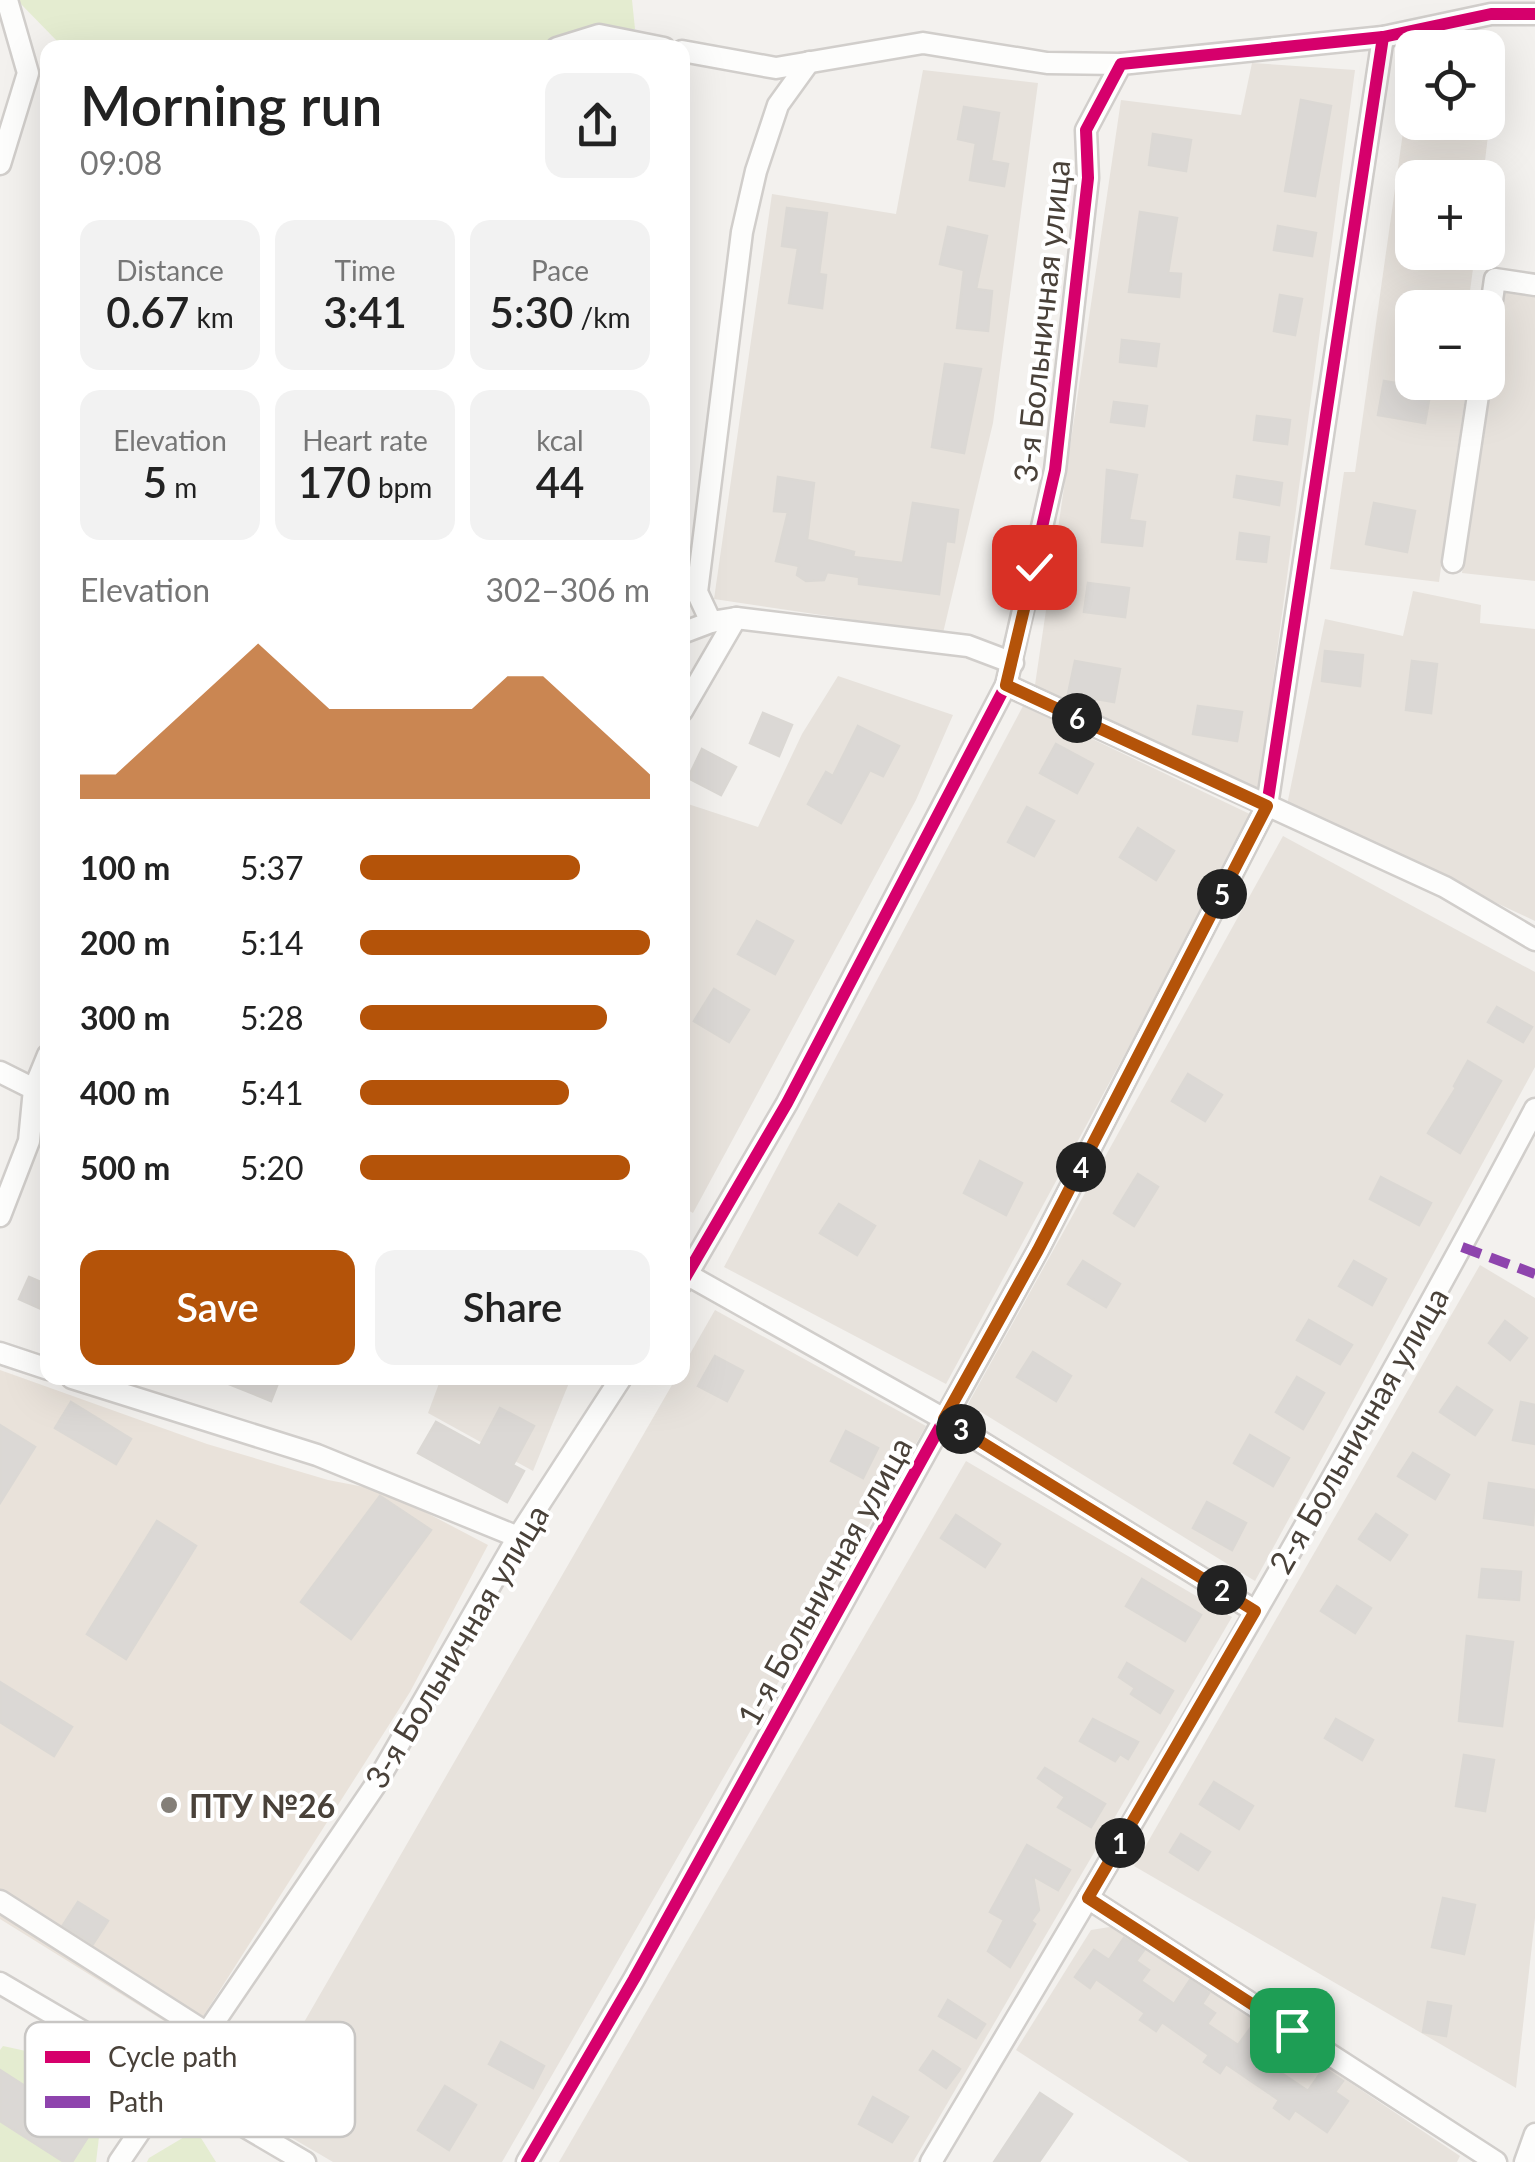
<!DOCTYPE html>
<html lang="en">
<head>
<meta charset="utf-8">
<style>
	:root { --surface:#fff; --page:#f2f2f2; --text:#222; --muted:#767676; --accent:#b45309 }
	body { margin:0; font-family:Lato,sans-serif; background:var(--page); color:var(--text); height:100vh; display:flex; flex-direction:column; font-size:38px; white-space:nowrap }
	* { box-sizing:border-box; margin:0 }
	p { font-size:32px; color:var(--muted) }
	.icon { flex:none; width:55px; height:55px; fill:none; stroke:currentColor; stroke-width:2; stroke-linecap:round; stroke-linejoin:round }
	.map { position:relative; flex:1; overflow:hidden }
	.details { position:absolute; left:40px; top:40px; width:650px; height:1345px; display:flex; flex-direction:column; background:var(--surface); border-radius:20px; box-shadow:0 10px 40px #0002 }
	.details>* { flex:none }
	.fabs { position:absolute; left:1395px; top:30px; display:grid; gap:20px }
	.fabs a { display:grid; place-items:center; width:110px; height:110px; border-radius:20px; background:var(--surface); box-shadow:0 10px 40px #0002; font-size:50px }
	.pin { position:absolute; display:grid; place-items:center; width:85px; height:85px; color:#fff; margin:-42px; border-radius:20px; box-shadow:0 5px 15px #0006 }
	.km { position:absolute; width:50px; height:50px; margin:-25px; border-radius:50%; background:#222; color:#fff; font-size:28px; line-height:50px; text-align:center }
	.round { display:grid; place-items:center; flex:none; width:105px; height:105px; border-radius:20px; background:var(--page) }
	.overview { display:flex; align-items:center; justify-content:space-between; height:170px; padding:0 40px }
	h1 { font-size:55px; font-weight:600; line-height:75px }
	.figures { display:grid; grid-template-columns:repeat(3,1fr); gap:15px; height:170px; padding:10px 40px }
	.figures div { display:grid; align-content:center; border-radius:20px; background:var(--page); text-align:center }
	.figures b { font-size:42px; font-weight:600 }
	.figures small { font-size:28px; font-weight:400 }
	.figures p { font-size:28px }
	.chart { height:280px; padding:20px 40px }
	.chart p { display:flex; justify-content:space-between }
	.chart svg { width:100%; height:180px; margin-top:10px; fill:var(--accent); opacity:.7 }
	.primary-button { display:flex; gap:20px; margin-top:auto; padding:20px 40px }
	.primary-button a { flex:1; height:115px; border-radius:20px; background:var(--accent); color:#fff; font-size:40px; font-weight:600; line-height:115px; text-align:center }
	.primary-button a+a { background:var(--page); color:var(--text) }
	ul { padding:0 40px; list-style:none; font-size:32px }
	li { display:grid; grid-template-columns:160px 120px 1fr; align-items:center; height:75px }
	li i { height:25px; border-radius:12px; background:var(--accent) }
	.map>svg:first-child { display:block }
</style>
</head>
<body>
<div class="map">
<svg width="1535" height="2162" viewBox="0 0 1535 2162">
	<rect width="100%" height="100%" fill="#f3f1ee"/>
	<g fill="#e7e2dc">
		<polygon points="1252,63 1355,70 1258,793 1035,685 1121,100 1241,115"/>
		<polygon points="923,70 1038,83 993,423 943,633 714,599 772,194 896,214"/>
		<polygon points="1404,125 1488,136 1483,177 1412,178 1412,252 1475,253 1468,307 1412,308 1412,382 1467,383 1439,582 1330,569 1344,472 1355,472"/>
		<polygon points="1501,292 1535,297 1535,581 1462,573"/>
		<polygon points="1413,591 1481,605 1480,623 1535,629 1535,921 1287,805 1325,619 1403,636"/>
		<polygon points="838,676 953,715 916,800 693,1213 682,1207 682,802 758,827 802,734"/>
		<polygon points="1023,706 1254,816 946,1384 724,1267"/>
		<polygon points="1283,836 1535,972 1535,1067 1255,1581 968,1404"/>
		<polygon points="1480,1265 1535,1298 1535,1918 1516,2088 1134,1866"/>
		<polygon points="715,1310 926,1426 502,2162 333,2162 251,2114 676,1378 682,1378 683,1366"/>
		<polygon points="441,1378 571,1378 533,1471 428,1413"/>
		<polygon points="966,1461 1232,1617 913,2162 559,2162"/>
		<polygon points="1116,1926 1460,2156 1457,2162 1189,2162 1016,2050 1091,1930"/>
	</g>
	<polygon fill="#e9e2da" points="0,1370 207,1444 328,1480 385,1491 488,1545 410,1692 190,2037 0,1919"/>
	<g fill="#e4ecd0">
		<polygon points="17,0 632,0 635,29 532,48 125,47 57,41"/>
		<polygon points="3,2046 44,2055 106,2079 96,2162 0,2162 0,2050"/>
		<polygon points="196,2130 216,2162 147,2162 149,2158"/>
	</g>
	<g fill="#dbd8d5" stroke="#dbd8d4" stroke-width="2.5">
		<polygon points="1301,100 1331,106 1315,196 1285,191"/>
		<polygon points="964,107 999,113 991,161 1008,164 1004,186 970,180 976,143 958,139"/>
		<polygon points="1153,134 1191,140 1186,171 1149,165"/>
		<polygon points="787,208 827,213 819,274 826,275 822,308 789,303 798,248 782,246"/>
		<polygon points="1140,212 1177,218 1168,273 1181,274 1179,297 1129,292"/>
		<polygon points="1278,226 1316,233 1312,256 1274,250"/>
		<polygon points="948,227 987,236 976,289 992,291 988,331 957,328 964,270 940,264"/>
		<polygon points="1280,295 1302,299 1295,335 1274,331"/>
		<polygon points="1122,340 1159,344 1156,366 1120,362"/>
		<polygon points="945,364 981,369 964,453 932,447"/>
		<polygon points="1384,381 1431,389 1425,423 1378,415"/>
		<polygon points="1114,402 1147,406 1144,426 1111,422"/>
		<polygon points="1257,416 1290,420 1287,444 1254,440"/>
		<polygon points="1107,470 1137,475 1129,520 1145,522 1142,546 1102,542"/>
		<polygon points="1237,476 1282,483 1279,505 1234,497"/>
		<polygon points="778,477 814,483 807,540 854,552 853,557 903,563 913,503 958,510 954,542 946,541 939,594 859,584 859,577 827,572 824,580 806,581 797,575 799,566 776,561 788,512 774,511"/>
		<polygon points="1374,503 1415,511 1407,552 1366,544"/>
		<polygon points="1240,533 1269,537 1266,562 1237,559"/>
		<polygon points="1088,583 1129,588 1125,617 1084,612"/>
		<polygon points="1325,651 1363,655 1360,686 1322,681"/>
		<polygon points="1075,661 1120,669 1114,702 1068,694"/>
		<polygon points="1412,661 1437,664 1431,713 1406,710"/>
		<polygon points="1198,706 1242,712 1237,741 1193,734"/>
		<polygon points="763,713 792,725 779,756 750,743"/>
		<polygon points="858,726 899,746 883,776 870,770 841,823 808,804 826,772 833,776"/>
		<polygon points="1056,744 1093,764 1077,793 1040,773"/>
		<polygon points="702,749 736,767 721,795 688,778"/>
		<polygon points="1027,807 1054,821 1034,856 1008,842"/>
		<polygon points="1138,828 1174,851 1156,880 1120,857"/>
		<polygon points="757,921 793,941 775,974 738,954"/>
		<polygon points="714,989 749,1010 729,1042 694,1021"/>
		<polygon points="1497,1007 1532,1027 1523,1042 1488,1022"/>
		<polygon points="1468,1061 1501,1081 1460,1153 1428,1133 1456,1088 1454,1086"/>
		<polygon points="1188,1074 1222,1095 1205,1121 1172,1101"/>
		<polygon points="980,1161 1022,1183 1006,1215 964,1193"/>
		<polygon points="1138,1174 1158,1187 1134,1226 1114,1213"/>
		<polygon points="1381,1177 1431,1203 1419,1225 1370,1199"/>
		<polygon points="839,1204 875,1226 857,1255 820,1233"/>
		<polygon points="1083,1261 1120,1284 1106,1307 1068,1284"/>
		<polygon points="1354,1261 1386,1279 1372,1305 1339,1286"/>
		<polygon points="29,1277 48,1285 48,1312 19,1299"/>
		<polygon points="1309,1320 1352,1345 1340,1364 1297,1340"/>
		<polygon points="1505,1321 1527,1338 1510,1360 1489,1343"/>
		<polygon points="1033,1352 1071,1376 1056,1401 1017,1377"/>
		<polygon points="715,1356 743,1371 727,1401 698,1386"/>
		<polygon points="1297,1377 1324,1393 1303,1429 1276,1412"/>
		<polygon points="214,1378 280,1378 271,1401"/>
		<polygon points="1457,1387 1492,1410 1475,1435 1440,1412"/>
		<polygon points="71,1402 131,1439 116,1464 55,1428"/>
		<polygon points="1521,1402 1535,1405 1535,1444 1513,1440"/>
		<polygon points="500,1408 534,1426 513,1465 524,1471 507,1502 418,1453 436,1422 480,1446"/>
		<polygon points="0,1425 35,1447 0,1503"/>
		<polygon points="846,1431 878,1448 863,1478 831,1461"/>
		<polygon points="1250,1435 1289,1458 1273,1486 1234,1463"/>
		<polygon points="1413,1453 1449,1475 1435,1499 1398,1476"/>
		<polygon points="1489,1483 1535,1490 1533,1525 1484,1518"/>
		<polygon points="380,1496 431,1530 351,1639 301,1602"/>
		<polygon points="1207,1502 1246,1523 1232,1550 1193,1528"/>
		<polygon points="1376,1514 1407,1535 1390,1560 1359,1539"/>
		<polygon points="956,1515 1000,1544 985,1567 941,1538"/>
		<polygon points="157,1521 196,1546 126,1659 87,1634"/>
		<polygon points="1482,1569 1521,1572 1519,1600 1479,1597"/>
		<polygon points="1142,1579 1201,1615 1185,1641 1126,1606"/>
		<polygon points="1337,1586 1371,1608 1355,1633 1321,1611"/>
		<polygon points="1467,1636 1513,1642 1502,1726 1459,1721"/>
		<polygon points="1127,1663 1173,1691 1160,1713 1131,1694 1135,1688 1119,1677"/>
		<polygon points="0,1682 72,1727 54,1756 0,1722"/>
		<polygon points="1093,1719 1138,1742 1128,1759 1120,1754 1115,1761 1080,1741"/>
		<polygon points="1336,1719 1373,1740 1362,1760 1325,1738"/>
		<polygon points="1464,1755 1494,1760 1485,1811 1456,1806"/>
		<polygon points="1045,1768 1105,1804 1091,1827 1058,1807 1065,1797 1038,1778"/>
		<polygon points="1214,1782 1253,1806 1239,1829 1200,1804"/>
		<polygon points="1181,1834 1210,1852 1198,1870 1170,1852"/>
		<polygon points="1027,1845 1070,1870 1058,1890 1033,1876 1039,1910 1031,1921 1035,1924 1010,1967 988,1951 1004,1920 990,1912"/>
		<polygon points="1443,1898 1475,1905 1464,1954 1432,1947"/>
		<polygon points="78,1902 108,1921 93,1944 63,1925"/>
		<polygon points="1124,1938 1144,1950 1136,1961 1149,1970 1141,1981 1174,2004 1190,1980 1199,1986 1209,1993 1202,2004 1215,2013 1207,2024 1238,2045 1255,2022 1265,2029 1274,2035 1266,2046 1279,2055 1271,2066 1308,2091 1324,2068 1343,2081 1335,2092 1348,2101 1327,2132 1295,2110 1289,2119 1274,2108 1279,2100 1226,2064 1220,2073 1204,2062 1209,2055 1162,2022 1156,2031 1140,2020 1145,2013 1096,1979 1090,1988 1075,1977 1094,1950 1109,1960"/>
		<polygon points="948,2000 985,2024 976,2038 939,2016"/>
		<polygon points="1428,2002 1451,2006 1446,2036 1423,2032"/>
		<polygon points="501,2042 544,2066 533,2088 489,2064"/>
		<polygon points="933,2051 960,2069 946,2088 920,2070"/>
		<polygon points="91,2052 128,2074 72,2162 64,2162 0,2121 0,2070 56,2106"/>
		<polygon points="445,2086 476,2105 449,2150 418,2130"/>
		<polygon points="1040,2093 1072,2114 1039,2162 994,2162"/>
		<polygon points="873,2097 908,2117 892,2142 859,2124"/>
	</g>
	<g fill="none" stroke-linecap="round" stroke-linejoin="round">
		<defs>
			<g id="minor">
				<polyline points="557,48 599,35 664,48"/>
				<polyline points="682,51 776,68 923,43 1047,63 1121,64"/>
				<polyline points="0,164 28,73 7,0"/>
				<polyline points="1488,329 1495,279 1535,285"/>
				<polyline points="1453,562 1480,382"/>
				<polyline points="711,622 697,592 742,232 756,171 778,105 809,62"/>
				<polyline points="682,633 711,622 736,618 968,646 1013,663"/>
				<polyline points="1006,685 1445,887 1535,940"/>
				<polyline points="682,711 736,618"/>
				<polyline points="0,1072 34,1089 29,1141 0,1216"/>
				<polyline points="34,1089 48,1055"/>
				<polyline points="688,1275 944,1419 1255,1611"/>
				<polyline points="682,1283 787,1103 1006,685 1055,470 1088,178 1086,130 1121,64 1383,37 1491,14 1535,14"/>
				<polyline points="0,1353 48,1369"/>
				<polyline points="72,1378 317,1455 518,1537"/>
				<polyline points="1088,1898 1496,2162"/>
				<polyline points="0,1901 207,2033"/>
				<polyline points="0,1983 305,2162"/>
				<polyline points="119,2162 374,1787 518,1537 621,1378"/>
				<polyline points="527,2162 634,1979 1038,1250 1267,806 1383,37"/>
				<path d="M931,2162C1138,1814 1346,1467 1535,1109"/>
				<polyline points="1525,2162 1535,2134"/>
			</g>
		</defs>
		<use href="#minor" stroke="#d1cecb" stroke-width="25"/>
		<use href="#minor" stroke="#fdfdfc" stroke-width="20"/>
		<polyline stroke="#8e44ad" stroke-width="10" stroke-dasharray="20 10" stroke-linecap="butt" points="1462,1247 1535,1274"/>
		<defs>
			<g id="cycleway">
				<polyline points="682,1283 787,1103 1006,685 1055,470 1088,178 1086,130 1121,64 1383,37 1491,14 1535,14"/>
				<polyline points="527,2162 634,1979 1038,1250 1267,806 1383,37"/>
			</g>
		</defs>
		<use href="#cycleway" stroke="#fff" stroke-width="19"/>
		<use href="#cycleway" stroke="#d6006c" stroke-width="12"/>
	</g>
	<g fill="none" stroke-linecap="round" stroke-linejoin="round">
		<defs>
			<polyline id="route" points="1034,567 1006,685 1267,806 1038,1250 944,1419 1255,1611 1088,1898 1292,2030"/>
		</defs>
		<use href="#route" stroke="#fff" stroke-width="20"/>
		<use href="#route" stroke="#b45309" stroke-width="12"/>
	</g>
	<circle fill="#847f78" stroke="#fff" stroke-width="4" cx="169" cy="1805" r="10"/>
	<g text-anchor="middle" dominant-baseline="central" stroke-width="8" stroke-linejoin="round" paint-order="stroke">
		<g font-size="32" fill="#494139" stroke="#fff">
			<text transform="translate(1041 321) rotate(-84)">3-я Больничная улица</text>
			<text transform="translate(1358 1430) rotate(-60)">2-я Больничная улица</text>
			<text transform="translate(824 1581) rotate(-61)">1-я Больничная улица</text>
			<text transform="translate(456 1646) rotate(-59)">3-я Больничная улица</text>
		</g>
		<g font-size="32" font-weight="bold" fill="#494139" stroke="#fff" text-anchor="start">
			<text x="189" y="1805">ПТУ №26</text>
		</g>
	</g>
	<rect x="25" y="2022" width="330" height="115" rx="15" fill="#fff" stroke="#c8c6c4" stroke-width="2.5"/>
	<rect x="45" y="2051" width="45" height="12" fill="#d6006c"/>
	<rect x="45" y="2096" width="45" height="12" fill="#8e44ad"/>
	<g font-size="28" fill="#494139">
		<text x="108" y="2067">Cycle path</text>
		<text x="108" y="2112">Path</text>
	</g>
</svg>
<div class="fabs">
<a><svg class="icon" aria-label="locate" viewBox="0 0 24 24"><circle cx="12" cy="12" r="6"/><path d="M12 2v4M12 18v4M2 12h4M18 12h4"/></svg></a>
<a>+</a>
<a>−</a>
</div>
<div class="pin" style="left:1292px;top:2030px;background:#1e9e55"><svg class="icon" aria-label="arrive" viewBox="0 0 24 24"><path d="M6 21V4h12l-3 4 3 4H6"/></svg></div>
<div class="pin" style="left:1034px;top:567px;background:#d93025"><svg class="icon" aria-label="check" viewBox="0 0 24 24"><path d="M5 12l5 5 9-10"/></svg></div>
<b class="km" style="left:1120px;top:1843px">1</b>
<b class="km" style="left:1222px;top:1590px">2</b>
<b class="km" style="left:961px;top:1429px">3</b>
<b class="km" style="left:1081px;top:1167px">4</b>
<b class="km" style="left:1222px;top:894px">5</b>
<b class="km" style="left:1077px;top:718px">6</b>
<section class="details">
<div class="overview"><div><h1>Morning run</h1><p>09:08</p></div><a class="round"><svg class="icon" aria-label="share" viewBox="0 0 24 24"><path d="M12 15V3M7 8l5-5 5 5M5 13v7h14v-7"/></svg></a></div>
<div class="figures">
<div><p>Distance</p><b>0.67<small> km</small></b></div>
<div><p>Time</p><b>3:41</b></div>
<div><p>Pace</p><b>5:30<small> /km</small></b></div>
</div>
<div class="figures">
<div><p>Elevation</p><b>5<small> m</small></b></div>
<div><p>Heart rate</p><b>170<small> bpm</small></b></div>
<div><p>kcal</p><b>44</b></div>
</div>
<div class="chart"><p><span>Elevation</span>302–306 m</p>
<svg viewBox="0 0 160 44" preserveAspectRatio="none"><path d="M0 44V38L10 38L20 30L30 22L40 14L50 6L60 14L70 22L80 22L90 22L100 22L110 22L120 14L130 14L140 22L150 30L160 38V44z"/></svg>
</div>
<ul>
<li><b>100 m</b>5:37<i style="width:76%"></i></li>
<li><b>200 m</b>5:14<i style="width:100%"></i></li>
<li><b>300 m</b>5:28<i style="width:85%"></i></li>
<li><b>400 m</b>5:41<i style="width:72%"></i></li>
<li><b>500 m</b>5:20<i style="width:93%"></i></li>
</ul>
<div class="primary-button"><a>Save</a><a>Share</a></div>
</section>
</div>
</body>
</html>
